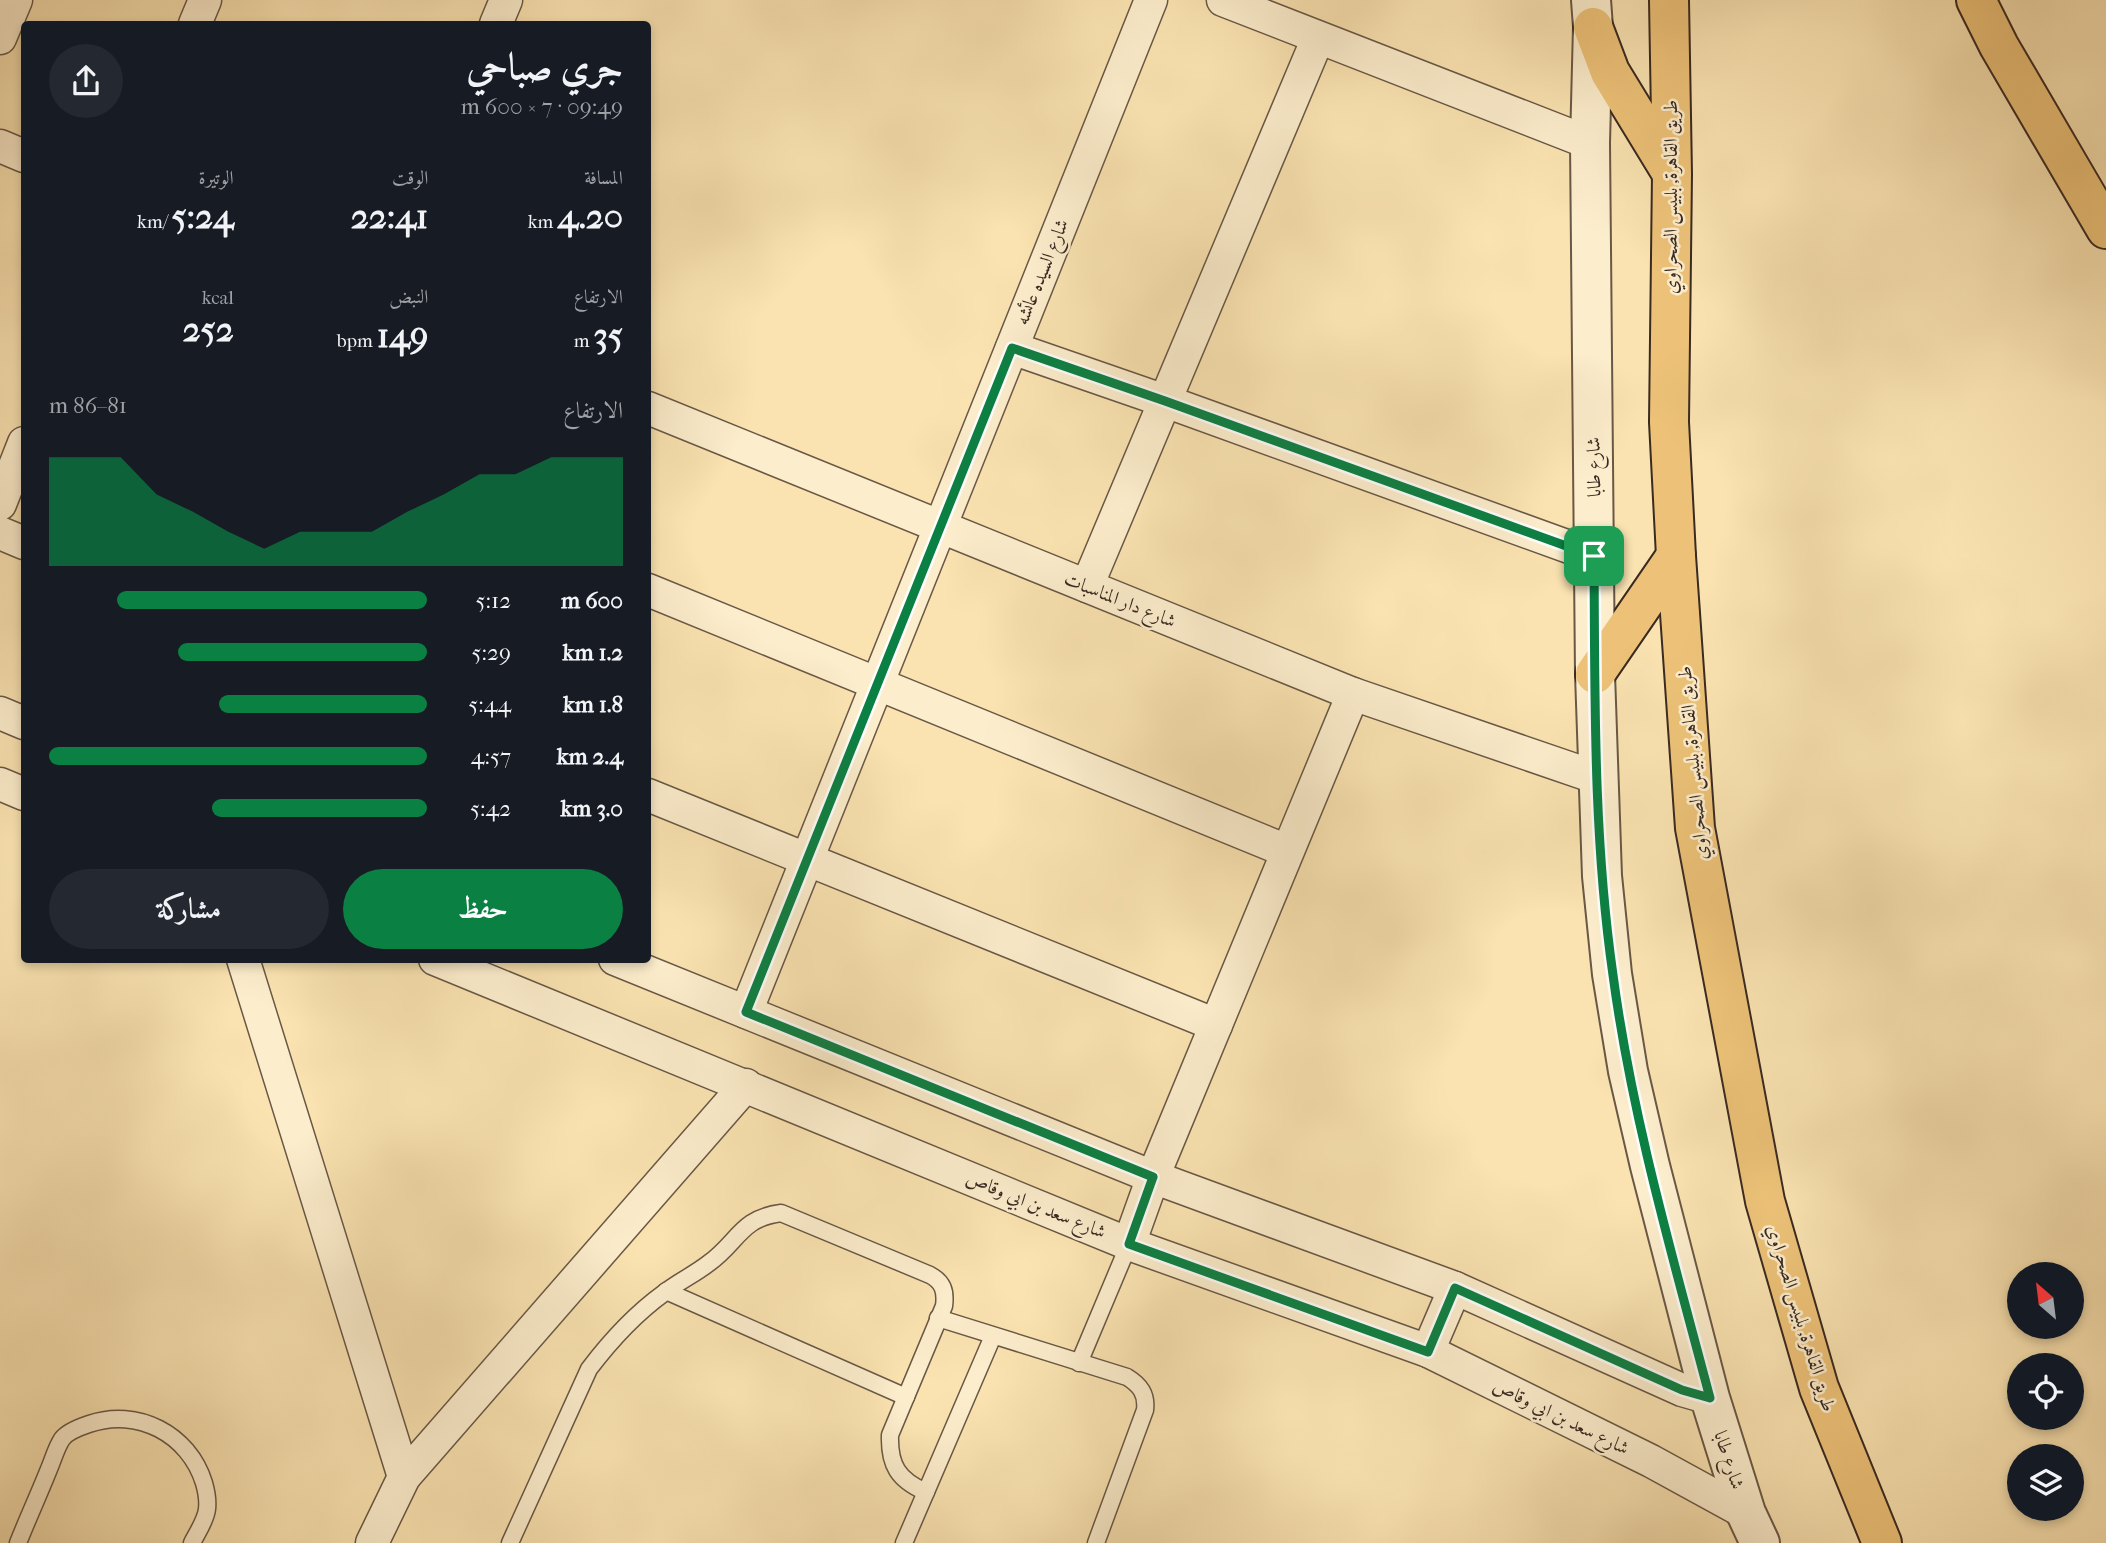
<!DOCTYPE html>
<html lang="ar">
<head>
<meta charset="utf-8">
<style>
	:root { --surface:#171b24; --page:#242831; --text:#f1f3f6; --muted:#9ea1a6; --accent:#0b8043 }
	body { margin:0; font-family:"IM FELL French Canon",Amiri,serif; background:var(--page); color:var(--text); direction:rtl; height:100vh; display:flex; flex-direction:column; font-size:26px; white-space:nowrap }
	* { box-sizing:border-box; margin:0 }
	p { font-size:23px; color:var(--muted) }
	.icon { flex:none; width:38px; height:38px; fill:none; stroke:currentColor; stroke-width:2; stroke-linecap:round; stroke-linejoin:round }
	.map { position:relative; flex:1; overflow:hidden; direction:ltr }
	.panel { position:absolute; left:21px; top:21px; width:630px; height:942px; display:flex; flex-direction:column; background:var(--surface); border-radius:7px; box-shadow:0 4px 10px #0003; direction:rtl }
	.panel>* { flex:none }
	.needle { width:46px; rotate:332deg }
	.controls { position:absolute; left:2007px; top:1262px; display:grid; gap:14px }
	.controls a { display:grid; place-items:center; width:77px; height:77px; border-radius:50%; background:var(--surface); box-shadow:0 4px 10px #0003; font-size:35px }
	.pin { position:absolute; display:grid; place-items:center; width:60px; height:60px; color:#fff; margin:-30px; border-radius:14px; box-shadow:0 4px 10px #0006 }
	.round { display:grid; place-items:center; flex:none; width:74px; height:74px; border-radius:37px; background:var(--page) }
	.summary { display:flex; align-items:center; justify-content:space-between; height:119px; padding:0 28px }
	h1 { font-size:38px; font-weight:800; line-height:52px }
	.figures { display:grid; grid-template-columns:repeat(3,1fr); gap:10px; height:119px; padding:7px 28px }
	.figures div { display:grid; align-content:center }
	.figures b { font-size:35px; font-weight:800 }
	.figures small { font-size:19px; font-weight:400 }
	.figures p { font-size:19px }
	.chart { height:196px; padding:14px 28px }
	.chart p { display:flex; justify-content:space-between }
	.chart svg { width:100%; height:126px; margin-top:7px; fill:var(--accent); opacity:.7 }
	.button { display:flex; gap:14px; margin-top:auto; padding:14px 28px }
	.button a { flex:1; height:80px; border-radius:42px; background:var(--accent); color:#fff; font-size:28px; font-weight:800; line-height:80px; text-align:center }
	.button a+a { background:var(--page); color:var(--text) }
	ul { padding:0 28px; list-style:none; font-size:23px }
	li { display:grid; grid-template-columns:112px 84px 1fr; align-items:center; height:52px }
	li i { height:18px; border-radius:9px; background:var(--accent) }
	.map>svg:first-child { display:block }
</style>
</head>
<body>
<div class="map">
<svg width="2106" height="1543" viewBox="0 0 2106 1543">
	<rect width="100%" height="100%" fill="#fae3b1"/>
	<filter id="stains"><feTurbulence type="fractalNoise" baseFrequency=".00286" numOctaves="4"/><feColorMatrix values="0 0 0 0 .2 0 0 0 0 .09 0 0 0 0 .02 0 0 0 .5 -.17"/></filter>
	<radialGradient id="worn" r=".72"><stop offset=".6" stop-color="#630" stop-opacity="0"/><stop offset="1" stop-color="#630" stop-opacity=".3"/></radialGradient>
	<g fill="none" stroke-linecap="round" stroke-linejoin="round">
		<defs>
			<g id="service">
				<polyline points="666,1291 906,1397"/>
				<path d="M938,1318L1127,1377C1140,1385 1147,1394 1145,1410L1096,1543"/>
				<polyline points="1079,1363 1129,1244"/>
				<path d="M18,1543C28,1518 39,1494 49,1469C53,1460 56,1448 62,1439C67,1432 80,1427 89,1424C137,1407 189,1434 204,1483C206,1490 208,1501 207,1509C206,1520 197,1533 192,1543"/>
				<path d="M510,1543L589,1369C611,1340 635,1314 664,1293C678,1282 695,1274 709,1263C738,1242 741,1218 781,1213L930,1275C943,1282 946,1291 944,1306L890,1435C889,1465 898,1480 926,1492"/>
				<polyline points="904,1543 993,1336"/>
			</g>
			<g id="minor">
				<polyline points="1223,0 1590,143"/>
				<polyline points="195,24 205,0"/>
				<polyline points="496,24 506,0"/>
				<polyline points="0,38 16,0"/>
				<polyline points="0,146 24,156"/>
				<polyline points="1012,348 1165,401 1594,556"/>
				<polyline points="648,408 1353,694 1598,778"/>
				<polyline points="0,504 24,443"/>
				<polyline points="0,533 24,543"/>
				<polyline points="1087,586 1318,38"/>
				<polyline points="648,590 1287,851"/>
				<polyline points="0,713 24,723"/>
				<polyline points="0,784 24,794"/>
				<polyline points="648,795 1216,1025"/>
				<polyline points="243,959 404,1477"/>
				<polyline points="435,959 1129,1244 1428,1351 1651,1461 1746,1513"/>
				<polyline points="615,959 1153,1177 1455,1288 1682,1390 1710,1398"/>
				<polyline points="746,1012 1151,0"/>
				<polyline points="1129,1244 1153,1177 1353,694"/>
				<polyline points="1428,1351 1455,1288"/>
				<polyline points="372,1543 404,1477 746,1085"/>
			</g>
			<polyline id="tertiary" points="1591,0 1593,27 1590,143 1595,674 1602,876 1612,974 1628,1071 1650,1166 1710,1398 1746,1513 1760,1543"/>
			<g id="trunk">
				<polyline points="1669,0 1672,174 1669,422 1676,556 1695,828 1765,1201 1819,1388 1882,1543"/>
				<polyline points="1976,0 1999,46 2106,229"/>
				<polyline points="1593,27 1610,72 1671,172"/>
				<polyline points="1595,674 1676,556"/>
			</g>
		</defs>
		<use href="#service" stroke="#695846" stroke-width="19"/>
		<use href="#minor" stroke="#695846" stroke-width="35"/>
		<use href="#tertiary" stroke="#695846" stroke-width="42"/>
		<use href="#trunk" stroke="#392a22" stroke-width="42"/>
		<use href="#service" stroke="#fcedcc" stroke-width="16"/>
		<use href="#minor" stroke="#fcedcc" stroke-width="32"/>
		<use href="#tertiary" stroke="#fcedcc" stroke-width="38"/>
		<use href="#trunk" stroke="#edc278" stroke-width="38"/>
	</g>
	<g fill="none" stroke-linecap="round" stroke-linejoin="round">
		<defs>
			<path id="route" d="M1012,348L1165,401L1594,556C1595,695 1593,836 1613,975C1632,1118 1673,1258 1710,1398L1682,1390L1455,1288L1428,1352L1129,1244L1153,1177L746,1012Z"/>
		</defs>
		<use href="#route" stroke="#fff" stroke-width="14"/>
		<use href="#route" stroke="#0b8043" stroke-width="9"/>
	</g>
	<g text-anchor="middle" dominant-baseline="central" stroke-width="5" stroke-linejoin="round" paint-order="stroke">
		<g font-size="19" fill="#392a22" stroke="#fcedcc">
			<text transform="translate(1671 197) rotate(-90)">طريق القاهرة, بلبيس الصحراوي</text>
			<text transform="translate(1042 272) rotate(-68)">شارع السيده عائشه</text>
			<text transform="translate(1594 467) rotate(-91)">شارع طابا</text>
			<text transform="translate(1120 600) rotate(22)">شارع دار المناسبات</text>
			<text transform="translate(1693 763) rotate(-95)">طريق القاهرة, بلبيس الصحراوي</text>
			<text transform="translate(1036 1205) rotate(22)">شارع سعد بن ابي وقاص</text>
			<text transform="translate(1801 1318) rotate(73)">طريق القاهرة, بلبيس الصحراوي</text>
			<text transform="translate(1561 1417) rotate(26)">شارع سعد بن ابي وقاص</text>
			<text transform="translate(1729 1460) rotate(72)">شارع طابا</text>
		</g>
	</g>
	<rect width="100%" height="100%" filter="url(#stains)"/>
	<rect width="100%" height="100%" fill="url(#worn)"/>
</svg>
<div class="controls">
<a><svg class="needle" viewBox="-14 -14 28 28"><path d="M0-13l5 13h-10z" fill="#e53935"/><path d="M0 13l5-13h-10z" fill="#9ea1a6"/></svg></a>
<a><svg class="icon" aria-label="locate" viewBox="0 0 24 24"><circle cx="12" cy="12" r="6"/><path d="M12 2v4M12 18v4M2 12h4M18 12h4"/></svg></a>
<a><svg class="icon" aria-label="layers" viewBox="0 0 24 24"><path d="M12 4l9 5-9 5-9-5zM3 14l9 5 9-5"/></svg></a>
</div>
<div class="pin" style="left:1594px;top:556px;background:#1e9e55"><svg class="icon" aria-label="arrive" viewBox="0 0 24 24"><path d="M6 21V4h12l-3 4 3 4H6"/></svg></div>
<section class="panel">
<div class="summary"><div><h1>جري صباحي</h1><p>09:49 · 7 × 600 m</p></div><a class="round"><svg class="icon" aria-label="share" viewBox="0 0 24 24"><path d="M12 15V3M7 8l5-5 5 5M5 13v7h14v-7"/></svg></a></div>
<div class="figures">
<div><p>المسافة</p><b>4.20<small> km</small></b></div>
<div><p>الوقت</p><b>22:41</b></div>
<div><p>الوتيرة</p><b>5:24<small> /km</small></b></div>
</div>
<div class="figures">
<div><p>الارتفاع</p><b>35<small> m</small></b></div>
<div><p>النبض</p><b>149<small> bpm</small></b></div>
<div><p>kcal</p><b>252</b></div>
</div>
<div class="chart"><p><span>الارتفاع</span>81–86 m</p>
<svg viewBox="0 0 160 44" preserveAspectRatio="none"><path d="M0 44V6L10 6L20 6L30 19L40 25L50 32L60 38L70 32L80 32L90 32L100 25L110 19L120 12L130 12L140 6L150 6L160 6V44z"/></svg>
</div>
<ul>
<li><b>600 m</b>5:12<i style="width:82%"></i></li>
<li><b>1.2 km</b>5:29<i style="width:66%"></i></li>
<li><b>1.8 km</b>5:44<i style="width:55%"></i></li>
<li><b>2.4 km</b>4:57<i style="width:100%"></i></li>
<li><b>3.0 km</b>5:42<i style="width:57%"></i></li>
</ul>
<div class="button"><a>حفظ</a><a>مشاركة</a></div>
</section>
</div>
</body>
</html>
